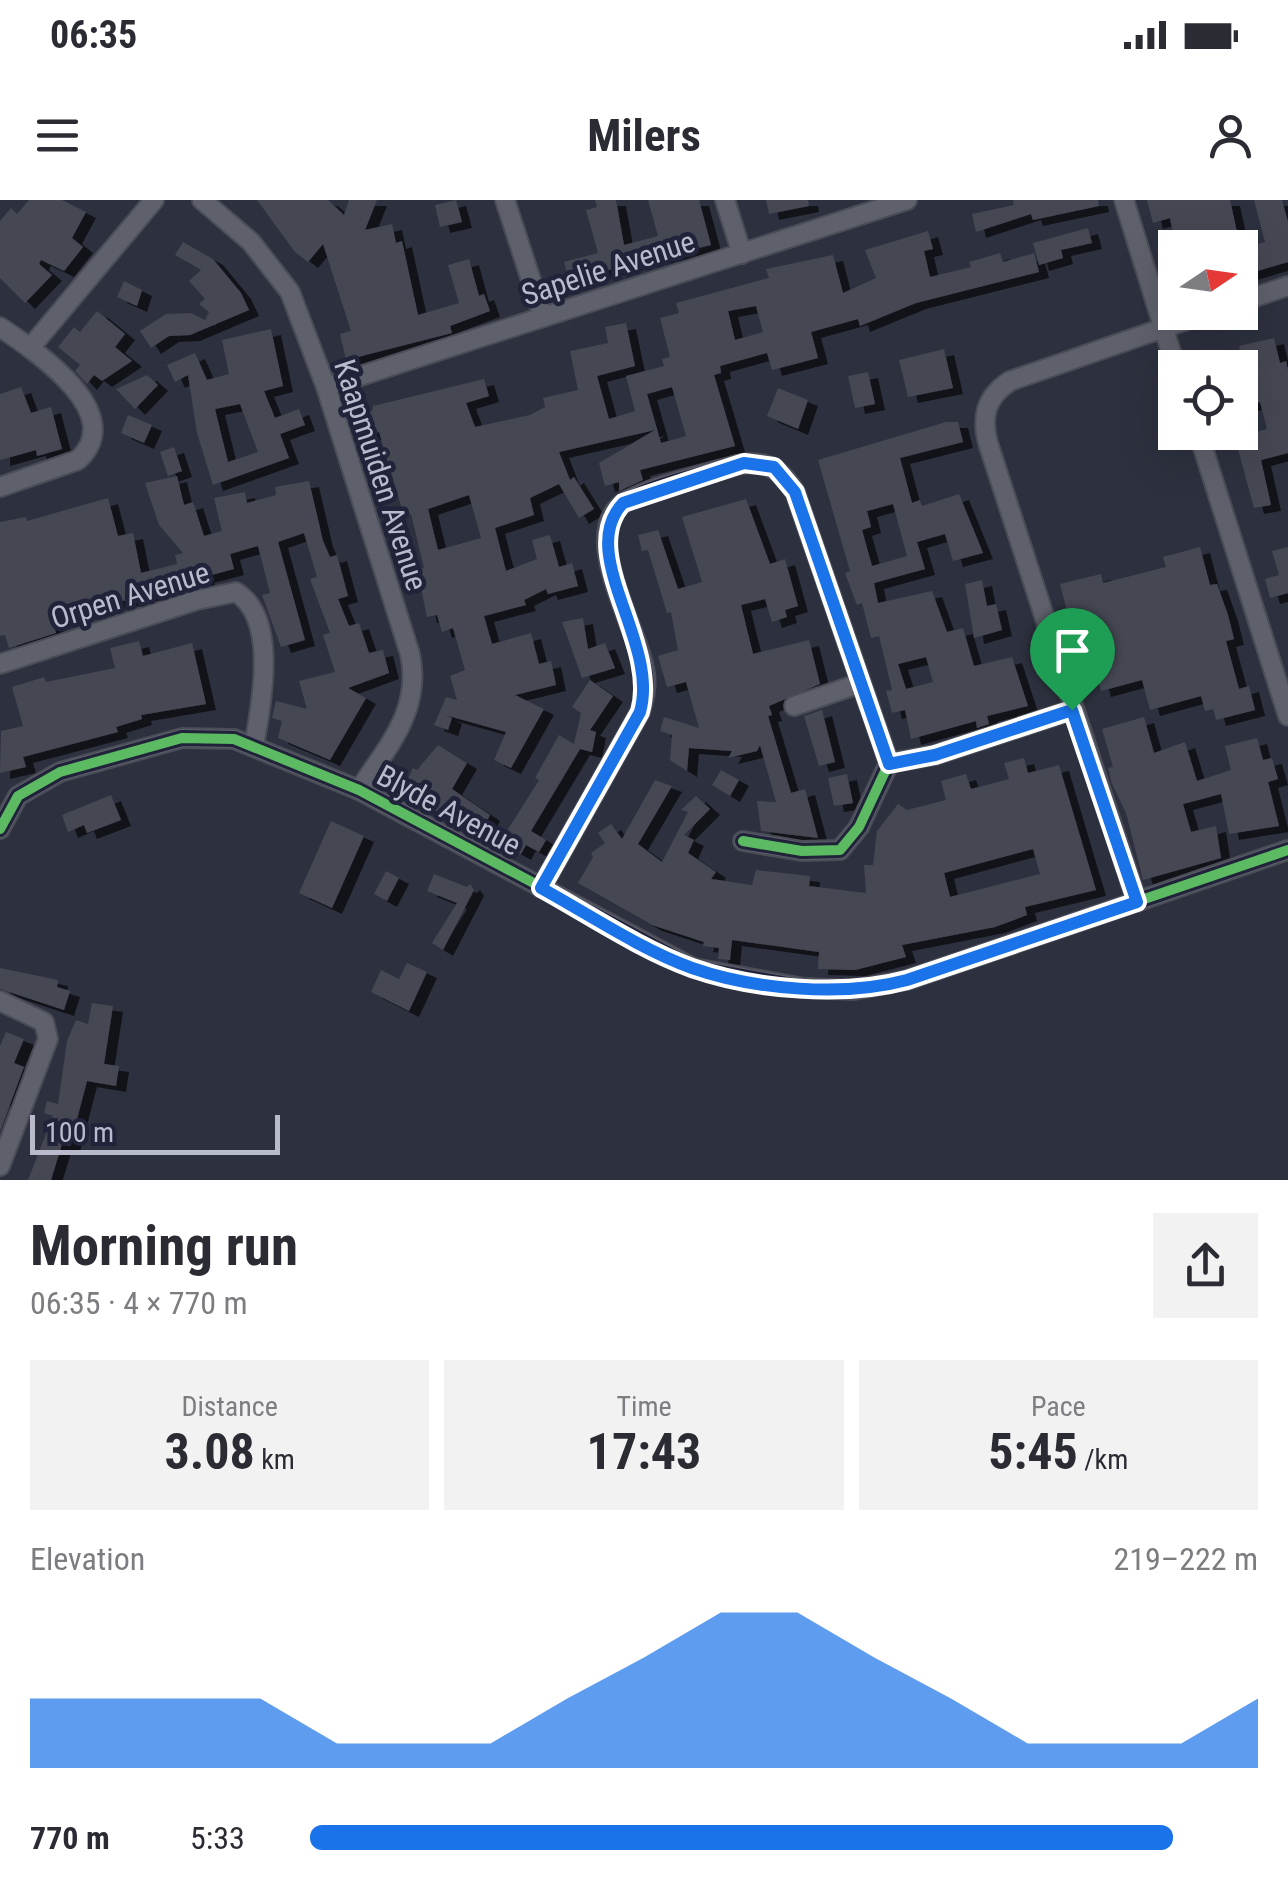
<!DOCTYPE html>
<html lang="en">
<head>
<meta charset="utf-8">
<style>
	:root { --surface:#fff; --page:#f2f2f3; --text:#2b2b33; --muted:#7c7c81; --accent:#1a73e8 }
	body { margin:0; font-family:"Roboto Condensed",sans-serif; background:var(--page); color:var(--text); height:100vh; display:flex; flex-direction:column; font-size:38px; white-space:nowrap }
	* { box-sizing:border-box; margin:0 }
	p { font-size:32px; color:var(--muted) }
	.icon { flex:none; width:55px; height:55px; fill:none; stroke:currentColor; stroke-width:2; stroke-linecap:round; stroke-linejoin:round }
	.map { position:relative; height:980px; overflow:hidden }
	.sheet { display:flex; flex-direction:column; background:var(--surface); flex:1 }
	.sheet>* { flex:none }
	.needle { width:65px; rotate:77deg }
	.tools { position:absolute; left:1158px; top:30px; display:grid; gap:20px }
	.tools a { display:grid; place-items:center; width:100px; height:100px; border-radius:0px; background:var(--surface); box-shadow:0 10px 40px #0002; font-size:50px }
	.scale { position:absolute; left:30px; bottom:25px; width:250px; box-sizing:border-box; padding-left:10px; border:5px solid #b9bbcd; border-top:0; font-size:28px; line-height:35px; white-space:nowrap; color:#b9bbcd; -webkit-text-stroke:8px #202339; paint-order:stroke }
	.pin { position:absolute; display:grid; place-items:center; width:85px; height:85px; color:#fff; margin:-102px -42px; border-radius:50% 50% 50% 0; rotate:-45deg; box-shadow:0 0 10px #0007 }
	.pin .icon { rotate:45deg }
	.round { display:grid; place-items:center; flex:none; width:105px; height:105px; border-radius:0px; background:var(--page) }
	.head { display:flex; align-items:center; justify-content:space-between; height:170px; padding:0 30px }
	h1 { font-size:55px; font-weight:700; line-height:75px }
	.metrics { display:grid; grid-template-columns:repeat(3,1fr); gap:15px; height:170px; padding:10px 30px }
	.metrics div { display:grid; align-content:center; border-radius:0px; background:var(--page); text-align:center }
	.metrics b { font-size:50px; font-weight:700 }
	.metrics small { font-size:28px; font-weight:400 }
	.metrics p { font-size:28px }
	.chart { height:280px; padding:20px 30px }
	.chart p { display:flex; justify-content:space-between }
	.chart svg { width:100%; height:180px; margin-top:10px; fill:var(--accent); opacity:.7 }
	ul { padding:0 30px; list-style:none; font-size:32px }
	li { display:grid; grid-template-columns:160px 120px 1fr; align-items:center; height:75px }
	li i { height:25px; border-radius:12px; background:var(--accent) }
	.status { display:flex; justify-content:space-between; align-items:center; height:70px; padding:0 50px; background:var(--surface); direction:ltr }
	.status svg { height:28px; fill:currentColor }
	header { display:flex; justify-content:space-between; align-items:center; height:130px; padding:0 30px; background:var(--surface); font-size:45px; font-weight:700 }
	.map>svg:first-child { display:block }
</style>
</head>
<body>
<div class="status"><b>06:35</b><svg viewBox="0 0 49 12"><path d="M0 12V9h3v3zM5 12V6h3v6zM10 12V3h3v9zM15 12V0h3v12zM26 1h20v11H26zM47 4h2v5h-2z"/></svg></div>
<header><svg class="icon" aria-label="menu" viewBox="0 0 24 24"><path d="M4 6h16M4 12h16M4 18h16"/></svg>Milers<svg class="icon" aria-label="person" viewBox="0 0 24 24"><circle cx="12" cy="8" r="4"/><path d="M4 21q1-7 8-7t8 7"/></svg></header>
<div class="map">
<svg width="1288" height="980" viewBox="0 0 1288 980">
	<defs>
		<filter id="shadow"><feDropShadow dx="10" dy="6" stdDeviation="0" flood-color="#0009"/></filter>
	</defs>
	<rect width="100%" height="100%" fill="#2d303e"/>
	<g fill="#454753" fill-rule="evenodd" filter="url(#shadow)">
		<polygon points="29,0 62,0 86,12 72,38 83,47 64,71 41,60 39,64 52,75 25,103 0,78 0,21 11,8 17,14"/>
		<polygon points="257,0 328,0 344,15 349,0 377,0 365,30 392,24 396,43 402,41 418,115 459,103 448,65 469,59 479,96 484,94 490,111 450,126 452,133 346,160 340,134 351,131 323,44 308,62 295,52"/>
		<polygon points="456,0 462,22 440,27 435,5"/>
		<polygon points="595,0 616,0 624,45 658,36 648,0 699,0 711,45 569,80 564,62 598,53 586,10 597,7"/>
		<polygon points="766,0 808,0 809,6 769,14"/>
		<polygon points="1013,0 1098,0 1099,6 1033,20 1031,14 976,32 972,14 1014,5"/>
		<polygon points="1147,0 1230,0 1239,41 1176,48 1170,18 1153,23"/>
		<polygon points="1254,0 1282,0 1288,22 1288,62 1244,75 1240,49 1265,42"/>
		<polygon points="1088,28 1092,43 1061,50 1063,58 1039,65 1033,43"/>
		<path d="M928,31L933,49L924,51L930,77L971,67L969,62L1000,53L1003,62L1034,53L1039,72L916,103L860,126L858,119L811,132L818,158L772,170L767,153L720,166L721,173L714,175L735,246L640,270L643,280L619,291V282L605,286L599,263L655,230L559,252L570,280L574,277L594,309L579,318L559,284L530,298L534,315L495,328L506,371L537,359L532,340L550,335L559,367L572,363L578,386L548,394L546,389L524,400L526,405L484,416L492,444L531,433L539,464L551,461L556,485L515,495L544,509L511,568L494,560L506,532L445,515L452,518L448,530L434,525L446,497L457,500L450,476L465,470L453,428L442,432L437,415L427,417L420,384L409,386L406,371L424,368L411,314L404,316L379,232L364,236L359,214L373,210V206L484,179L489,196L466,203L475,227L530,215L545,207L543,198L578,190L570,151L608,143L605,127L626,123L635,166L597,176L609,219L635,211L626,176L664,166L662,159L670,157L660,118L679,113L676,103L769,78L766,69L833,55L843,93L876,78L865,50ZM756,106L763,132L735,140L728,111ZM672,187L686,236L661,243L647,194ZM469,295L481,338L438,350L428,309Z"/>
		<polygon points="183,42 213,59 241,93 249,110 190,135 169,136 151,148 140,131 166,114 191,113 205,120 209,112 199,104 205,99 189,81 201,70 175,55"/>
		<polygon points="124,81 142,90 137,106 117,97"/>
		<polygon points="97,111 125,134 115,147 132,161 102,181 94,175 87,184 75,171 80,165 58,147 74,127 80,132"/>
		<path d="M271,129L283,186L264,191L275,218L299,209L305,225L280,234L289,258L213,285L197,233L188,175L175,182L167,165L195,153L207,180L229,174L222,140ZM240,204L258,252L228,262L215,209Z"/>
		<polygon points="1274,138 1280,163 1286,161 1288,170 1288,253 1261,260 1271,305 1254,308 1235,238 1267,229 1260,202 1240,207 1240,184 1248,182 1239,146"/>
		<polygon points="944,149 953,188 908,197 899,160"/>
		<polygon points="868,172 875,204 855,208 848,176"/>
		<polygon points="147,175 158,185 135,209 116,189"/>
		<polygon points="21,187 31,213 51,207 62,249 37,256 36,250 0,260 0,194"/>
		<polygon points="778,188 808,200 798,229 767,216"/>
		<polygon points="128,215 152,225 144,243 121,233"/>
		<path d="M946,222H958L963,242L900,258L912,303L920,300L922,306L959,294L983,353L953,361L945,334L917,342L925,369L874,383L878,403L932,391L947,432L963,428L974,466L1012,457L1028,506L987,516L989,524L977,528L976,521L911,539L905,510L892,513L886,491L892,490L879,436L871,438L862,403L857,405L845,373L850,371L818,260ZM893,304L907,356L872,366L862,330L871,327L867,311ZM926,457L933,482L906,489L898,464Z"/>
		<polygon points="174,247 182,271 168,276 160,252"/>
		<polygon points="177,276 184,305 193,302 204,336 222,331 214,298 245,292 247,303 276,295 275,287 309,281 323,341 330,357 337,355 348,396 338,399 349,426 359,423 369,453 383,450 389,473 348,488 366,498 330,560 278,538 282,521 272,518 276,501 307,509 299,481 335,472 323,435 330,433 310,379 317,377 304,333 278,342 305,440 281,447 262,395 270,393 258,346 230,354 234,369 204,377 207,385 80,409 52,420 56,433 9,448 5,435 0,436 0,322 26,317 27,321 108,298 118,336 133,333 141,373 177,364 175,355 183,353 159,325 145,283"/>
		<polygon points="746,299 770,364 785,359 798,406 785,410 787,417 772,422 765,399 741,405 753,454 809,440 820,484 769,506 772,515 768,516 791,593 805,589 818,638 761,631 757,601 776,602 760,545 757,551 728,558 732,551 689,548 687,571 670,560 672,535 660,531 664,517 699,528 686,482 667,487 658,456 678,450 671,412 667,413 648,350 642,351 638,335 658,330 678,389 702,382 682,317"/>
		<polygon points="1200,347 1210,385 1217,384 1228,415 1234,439 1226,441 1239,489 1249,486 1255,510 1216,520 1213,509 1205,511 1201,496 1150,510 1142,480 1101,491 1094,467 1084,470 1078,448 1090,440 1081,408 1067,411 1060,384 1101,374 1103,383 1166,367 1163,357"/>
		<polygon points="1288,347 1288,393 1270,398 1265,379 1279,375 1272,351"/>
		<polygon points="982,380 987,406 996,404 1002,430 974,438 965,384"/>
		<polygon points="583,418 588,449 605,443 615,468 582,478 562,422"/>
		<polygon points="139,441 143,456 192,443 206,504 141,515 142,519 116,527 118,532 23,557 26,567 0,573 1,531 23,526 12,487 44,477 46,482 115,468 110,448"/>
		<polygon points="590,480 613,496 590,530 596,532 592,552 580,549 531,631 546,640 539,652 526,645 521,654 500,642 539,580 535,578 559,535 574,544 581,513 572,507"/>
		<polygon points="822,510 835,562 819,566 804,516"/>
		<polygon points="1144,517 1154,553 1185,542 1197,581 1231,570 1225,546 1257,538 1263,560 1272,558 1278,579 1268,582 1279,626 1229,634 1221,594 1183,604 1191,632 1216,626 1221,658 1143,680 1126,613 1112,584 1108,568 1113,567 1102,529"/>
		<polygon points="438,545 467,563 452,589 490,615 478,639 437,612 405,598 411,587 405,584 413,568 417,570"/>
		<path d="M1024,558L1028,573L1059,565L1096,690L1025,707L1027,715L995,727L902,745L906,757L855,770L818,769L819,752L732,740L730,760L718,759L719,748L703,746L704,742L652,725L578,683L593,657L591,653L605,643L598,633L611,624L622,639L655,580L672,586L638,644L662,662L688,612L681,610L696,596L710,609L684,635L694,640L688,653L716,672L711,679L752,685L756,670L810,676L809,686L866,693L864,665H873L877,631L898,604L907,610L946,600L941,581L966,574L971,589L1009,579L1004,563ZM1033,649L1040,674L950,697L944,673Z"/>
		<polygon points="721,570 739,580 730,596 712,585"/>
		<polygon points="847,574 853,603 834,606 828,578"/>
		<polygon points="111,595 121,620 87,633 84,625 68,632 62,615"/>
		<polygon points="331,621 364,636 332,708 299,693"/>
		<polygon points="386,671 399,678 387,701 374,694"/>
		<polygon points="434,674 467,687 470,684 474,690 443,750 432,743 457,703 427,691"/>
		<polygon points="407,763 427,772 409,811 371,792 381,770 399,779"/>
		<polygon points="0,768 58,780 57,787 70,791 64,810 0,789"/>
		<polygon points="92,803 113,806 104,864 119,866 116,886 87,881 70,946 62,944 51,980 28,980 53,916 44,913 47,901 58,904 67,841 76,820 88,824"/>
		<polygon points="6,832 24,839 14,863 24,867 0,931 0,846"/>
	</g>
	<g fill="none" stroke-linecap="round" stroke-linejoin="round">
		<defs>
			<g id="minor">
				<path d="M202,0L251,42L290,92L326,187L410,454C422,510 388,546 359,590"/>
				<polyline points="505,0 543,117"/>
				<polyline points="725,0 742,54"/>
				<polyline points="1124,0 1176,168"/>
				<polyline points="1240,102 1288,86"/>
				<path d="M0,127C35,151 129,213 78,260L0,287"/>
				<polyline points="30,148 154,0"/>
				<polyline points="326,187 907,0"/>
				<polyline points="1198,232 1288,516"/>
				<path d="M0,464L197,400L236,392C279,419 261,505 254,546"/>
				<polyline points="794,506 861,483"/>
				<polyline points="889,563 935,555 1072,510"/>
				<polyline points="0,629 18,596 60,572 182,538 234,539 359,590 693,768 804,788 854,790 907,780 1288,650"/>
				<path d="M541,688L640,512C644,499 647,487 645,474C640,432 580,338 621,305C643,288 702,275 730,267C760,258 779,265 795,292L889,563L859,627L840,650L802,651L743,641"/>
				<path d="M1137,702L988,243C981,216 986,197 1010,181L1210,112"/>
				<polyline points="0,801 44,822 48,839 0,966"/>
			</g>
		</defs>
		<use href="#minor" stroke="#4a4c57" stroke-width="22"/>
		<use href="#minor" stroke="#5e606b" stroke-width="18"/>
		<defs>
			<g id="cycleway">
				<polyline points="0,629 18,596 60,572 182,538 234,539 359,590 693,768 804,788 854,790 907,780 1288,650"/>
				<path d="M541,688L640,512C644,499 647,487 645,474C640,432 580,338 621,305C643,288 702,275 730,267C760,258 779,265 795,292L889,563L859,627L840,650L802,651L743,641"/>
			</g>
		</defs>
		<use href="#cycleway" stroke="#202339" stroke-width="16"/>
		<use href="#cycleway" stroke="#5cba63" stroke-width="10"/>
	</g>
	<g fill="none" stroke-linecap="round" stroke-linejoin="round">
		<defs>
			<path id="route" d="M744,263L774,267L795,292L889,564L935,555L1072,510L1137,702L907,780C844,797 755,790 692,768C640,749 590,715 541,688L640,512C660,442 575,354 623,303Z"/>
		</defs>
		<use href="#route" stroke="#fff" stroke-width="20"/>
		<use href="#route" stroke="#1a73e8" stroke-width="12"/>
	</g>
	<g text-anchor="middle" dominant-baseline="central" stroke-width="9" stroke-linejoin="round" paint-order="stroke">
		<g font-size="30" fill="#b9bbcd" stroke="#202339">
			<text transform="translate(608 68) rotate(-18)">Sapelie Avenue</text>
			<text transform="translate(381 275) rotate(72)">Kaapmuiden Avenue</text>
			<text transform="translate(130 395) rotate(-17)">Orpen Avenue</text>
			<text transform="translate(449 610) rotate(28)">Blyde Avenue</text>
		</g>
	</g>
</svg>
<div class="tools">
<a><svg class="needle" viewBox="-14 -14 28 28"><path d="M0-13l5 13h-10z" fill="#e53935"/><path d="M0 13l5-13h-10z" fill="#7c7c81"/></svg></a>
<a><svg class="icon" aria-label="locate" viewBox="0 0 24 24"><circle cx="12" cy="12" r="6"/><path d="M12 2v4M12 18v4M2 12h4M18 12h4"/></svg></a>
</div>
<div class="scale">100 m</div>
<div class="pin" style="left:1072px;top:510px;background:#1e9e55"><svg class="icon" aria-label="arrive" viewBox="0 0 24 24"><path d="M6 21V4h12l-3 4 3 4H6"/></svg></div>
</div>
<section class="sheet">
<div class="head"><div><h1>Morning run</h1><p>06:35 · 4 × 770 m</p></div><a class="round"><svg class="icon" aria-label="share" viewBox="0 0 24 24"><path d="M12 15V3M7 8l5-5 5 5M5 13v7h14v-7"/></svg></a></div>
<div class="metrics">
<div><p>Distance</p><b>3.08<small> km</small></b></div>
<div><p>Time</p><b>17:43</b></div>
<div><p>Pace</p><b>5:45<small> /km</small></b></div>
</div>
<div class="chart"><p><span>Elevation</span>219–222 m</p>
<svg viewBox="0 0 160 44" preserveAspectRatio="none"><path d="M0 44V27L10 27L20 27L30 27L40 38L50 38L60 38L70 27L80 17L90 6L100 6L110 17L120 27L130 38L140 38L150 38L160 27V44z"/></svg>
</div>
<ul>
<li><b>770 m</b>5:33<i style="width:91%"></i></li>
</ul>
</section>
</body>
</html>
